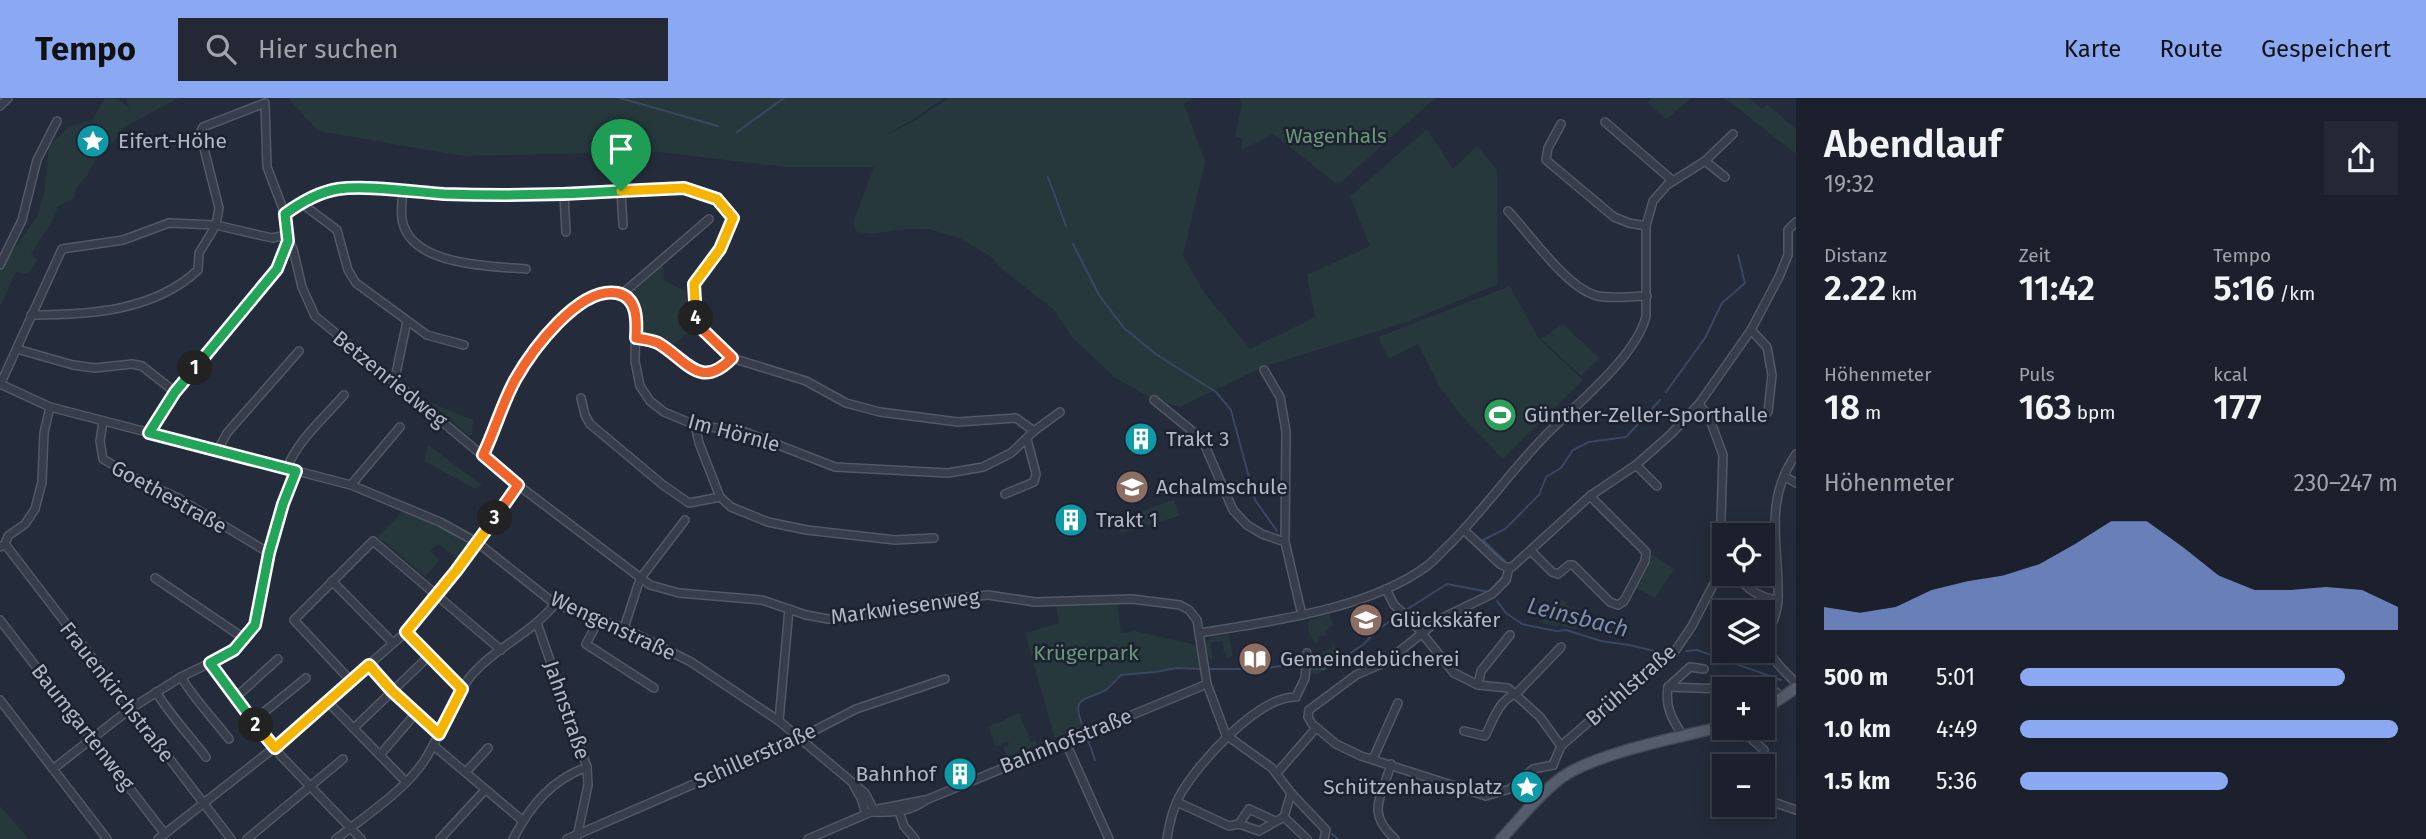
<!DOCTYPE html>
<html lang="de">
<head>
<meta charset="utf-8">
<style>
	:root { --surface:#1b202c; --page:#242834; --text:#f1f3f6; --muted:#a0a3a9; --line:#393e48; --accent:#8ba8f3 }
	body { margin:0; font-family:"Fira Sans",sans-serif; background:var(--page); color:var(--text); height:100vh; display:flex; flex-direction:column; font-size:26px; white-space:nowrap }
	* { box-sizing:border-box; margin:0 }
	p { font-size:23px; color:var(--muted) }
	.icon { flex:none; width:38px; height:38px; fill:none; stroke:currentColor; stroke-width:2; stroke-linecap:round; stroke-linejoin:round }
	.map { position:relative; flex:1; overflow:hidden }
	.details { display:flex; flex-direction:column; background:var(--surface); width:630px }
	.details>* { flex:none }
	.fabs { position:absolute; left:1712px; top:425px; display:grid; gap:14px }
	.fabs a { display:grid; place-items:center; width:63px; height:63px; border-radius:0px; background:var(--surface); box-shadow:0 4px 18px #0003,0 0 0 2px var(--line); font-size:35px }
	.pin { position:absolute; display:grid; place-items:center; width:60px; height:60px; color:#fff; margin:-72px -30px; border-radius:50% 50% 50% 0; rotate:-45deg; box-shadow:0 0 7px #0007 }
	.pin .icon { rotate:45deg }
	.km { position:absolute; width:35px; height:35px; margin:-18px; border-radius:50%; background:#222; color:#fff; font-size:19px; line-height:35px; text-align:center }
	.round { display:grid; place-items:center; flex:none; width:74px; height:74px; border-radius:0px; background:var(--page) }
	.head { display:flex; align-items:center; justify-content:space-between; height:119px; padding:0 28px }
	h1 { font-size:38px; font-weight:600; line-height:52px }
	.stats { display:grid; grid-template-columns:repeat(3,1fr); gap:10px; height:119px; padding:7px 28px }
	.stats div { display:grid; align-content:center }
	.stats b { font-size:35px; font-weight:600 }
	.stats small { font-size:19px; font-weight:400 }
	.stats p { font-size:19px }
	.chart { height:196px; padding:14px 28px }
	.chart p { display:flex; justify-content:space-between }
	.chart svg { width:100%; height:126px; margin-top:7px; fill:var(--accent); opacity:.7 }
	ul { padding:0 28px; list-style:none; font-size:23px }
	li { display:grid; grid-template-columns:112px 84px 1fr; align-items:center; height:52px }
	li i { height:18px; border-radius:9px; background:var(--accent) }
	header { display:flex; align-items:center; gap:42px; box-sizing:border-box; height:98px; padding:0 35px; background:var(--accent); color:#111 }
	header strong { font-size:33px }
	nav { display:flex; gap:38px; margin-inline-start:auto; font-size:24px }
	.search { width:490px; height:63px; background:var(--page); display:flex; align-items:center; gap:18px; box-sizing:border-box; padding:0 24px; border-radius:0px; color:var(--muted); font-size:26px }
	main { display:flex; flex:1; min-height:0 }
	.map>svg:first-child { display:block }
</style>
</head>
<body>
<header>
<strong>Tempo</strong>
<div class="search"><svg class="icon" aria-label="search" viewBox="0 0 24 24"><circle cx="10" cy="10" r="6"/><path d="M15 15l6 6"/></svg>Hier suchen</div>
<nav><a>Karte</a><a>Route</a><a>Gespeichert</a></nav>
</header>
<main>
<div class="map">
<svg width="1796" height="741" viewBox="0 0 1796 741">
	<rect width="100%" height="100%" fill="#242b3a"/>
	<g fill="#26383c">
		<polygon points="105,0 118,1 129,10 126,0 179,0 124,29 120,37 98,58 87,78 76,90 74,100 58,108 54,120 31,156 37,162 28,176 16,174 0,208 0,171 37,119 44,95 49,49 69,28 92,22"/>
		<polygon points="288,0 945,0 909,24 885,37 911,25 948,0 1193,0 1184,6 1205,64 1183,157 1203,193 1250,251 1315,219 1307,177 1370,148 1350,98 1427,31 1453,71 1477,48 1497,72 1498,186 1407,224 1263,269 1180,309 1154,302 1114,279 1072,239 1053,211 1003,172 990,158 959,140 929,131 896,132 873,136 857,134 853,125 874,69 785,69 659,54 463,58 318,33"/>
		<polygon points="1240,0 1435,0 1338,87 1273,36 1242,52 1242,41 1235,38 1242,6"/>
		<polygon points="1650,0 1692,0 1666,21 1648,5"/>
		<polygon points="1725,0 1750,0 1762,11 1767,6 1796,31 1796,56"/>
		<polygon points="663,164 664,182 685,193 694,231 671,248 645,236 629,194"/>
		<polygon points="1510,188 1539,241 1583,282 1503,361 1459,315 1440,289 1418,246 1389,261 1378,239"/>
		<polygon points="1563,226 1599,260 1581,278 1541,241"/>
		<polygon points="431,305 473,322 472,337 468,337"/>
		<polygon points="428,347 482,387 475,391 424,363"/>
		<polygon points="1174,401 1179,418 1121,435 1118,423"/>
		<polygon points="403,413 442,428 469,446 469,450 460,463 438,446 430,453 439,463 426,477 437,488 378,439"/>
		<polygon points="1652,456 1674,471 1655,500 1634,489"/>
		<polygon points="1563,501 1570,511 1562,519 1558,529 1539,524"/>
		<path d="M1071,506H1117L1121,535L1135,533L1196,547L1200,570L1176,569L1154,574L1121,577C1115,581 1110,589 1103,592C1080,604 1072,601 1082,629L1055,640L1025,535L1059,525L1056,508Z"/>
		<polygon points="1572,507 1597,532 1596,533 1584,526 1574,531 1561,528 1563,520 1573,512"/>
		<polygon points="1329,516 1333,528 1325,532 1326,537 1318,539 1319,544 1315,546 1309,535 1308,523"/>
		<polygon points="1229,536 1233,558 1226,560 1225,555 1221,556 1224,553 1222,543 1210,544 1213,561 1210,563 1206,548 1207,542 1213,539"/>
		<polygon points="1333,544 1343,564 1316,577 1310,573 1310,563 1318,556 1332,550"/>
		<polygon points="1019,615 1031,644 1035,642 1037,647 1008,659 1003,649 1009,647 1008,643 996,648 988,629"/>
		<polygon points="0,708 29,741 0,741"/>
	</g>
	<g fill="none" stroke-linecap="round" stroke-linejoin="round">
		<g stroke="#394763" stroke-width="2">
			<polyline points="620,0 718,28"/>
			<polyline points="737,34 784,0"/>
			<polyline points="1048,79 1066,128"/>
			<polyline points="1073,146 1099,197 1124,230 1157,257 1216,294 1231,312 1255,402 1277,433"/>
			<polyline points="1666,294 1705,240 1722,205 1745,185 1738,157"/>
			<polyline points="1505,463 1483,442 1505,431 1539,397 1546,379 1561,370 1573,352 1589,344 1626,339 1660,302"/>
			<polyline points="1497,503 1506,515 1522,526 1556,533 1566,532 1601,543 1629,547 1659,554"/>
			<polyline points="1406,512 1447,486 1489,494 1502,479"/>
			<polyline points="1686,553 1697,552 1781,582"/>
			<polyline points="1307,570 1323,571 1334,566 1364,546 1375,534 1401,515"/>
			<polyline points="1206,571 1260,571 1289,567 1302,569"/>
			<path d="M1083,629C1072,600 1080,604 1104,593C1110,590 1116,582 1121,577L1155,574L1176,570L1201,571"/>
			<polyline points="1088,642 1095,662"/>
			<polyline points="1332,736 1338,741"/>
		</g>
		<defs>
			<g id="minor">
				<polyline points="0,8 8,0"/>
				<polyline points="1605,24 1673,83"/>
				<polyline points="1561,26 1548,50 1546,62 1614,119 1629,125 1646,128"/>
				<polyline points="1705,63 1725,79"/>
				<polyline points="621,93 623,127"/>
				<path d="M403,94C402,102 401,113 402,121C409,168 490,168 526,171"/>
				<polyline points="564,97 566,134"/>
				<polyline points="301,105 337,132 348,172 356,185 427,237 464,247"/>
				<path d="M1508,113C1530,136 1567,191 1598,198C1613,201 1631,198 1647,198"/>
				<polyline points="285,116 312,100 339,91 480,97 564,97 684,91 717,101 733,120 720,151 694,186 697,222 702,231 732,260 806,283 846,305 880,314 958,324 1016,320 1034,333"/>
				<polyline points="0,167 22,122 37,62 57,23"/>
				<polyline points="622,196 709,121"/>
				<path d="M31,217C90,217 154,213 198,172L199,155L216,127L219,110L200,35L203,29L265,5L267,69L285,116L288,143L293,151L302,189L315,218L518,387L650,487L679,495L762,502L806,517L828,521L851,520L949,501L988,497L1035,504L1132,501L1180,507L1189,512L1197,522L1207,586L1226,637"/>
				<polyline points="1751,232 1767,249 1772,277 1768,314"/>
				<path d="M636,240C643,241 651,242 658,245C687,262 699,293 732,260"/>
				<polyline points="17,251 73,267 95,270 132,266 142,268 175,294"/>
				<polyline points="1264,272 1280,299 1286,333 1285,444 1302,517"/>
				<polyline points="394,285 407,223"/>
				<polyline points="0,286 50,309 351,387 440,424 478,445 555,506 624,530 691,564 779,623 865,695 875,714"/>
				<polyline points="0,287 62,151 123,142 169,125 216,127 272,140 287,137"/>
				<polyline points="581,300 585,317 590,326 663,387 689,405 720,399"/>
				<polyline points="1154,302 1202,341 1233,412 1247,427 1262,436 1285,444"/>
				<polyline points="1699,306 1709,319 1723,357 1721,421 1724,445"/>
				<polyline points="103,324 100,343 103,361 135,380 178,400 269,455"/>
				<polyline points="695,327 699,345 720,399 731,409 768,424 807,432 895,442 934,440"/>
				<polyline points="149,335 175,294 271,179 288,143"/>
				<polyline points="218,352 227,335 299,253"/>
				<path d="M1796,356C1762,406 1780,448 1778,502C1777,519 1771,525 1768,539C1764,557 1785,573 1796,585"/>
				<polyline points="483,357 515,281 545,240 578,207 593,197 607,193 622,196 631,203 636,217 635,263 640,288 650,303 664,314 695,327 745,334 835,369 948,375 983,369 1011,355 1034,333 1060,314"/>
				<polyline points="1636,367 1657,388"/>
				<path d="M287,370C298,342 324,320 344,297"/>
				<polyline points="1784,378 1796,385"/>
				<polyline points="351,387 400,329"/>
				<polyline points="1005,396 1034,384 1036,376 1027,341"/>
				<polyline points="1464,432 1500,466 1506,469 1512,469 1590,398 1636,367 1671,336 1699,306 1751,232 1779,179 1788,157 1788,132 1796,124"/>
				<polyline points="5,446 231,741"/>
				<polyline points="0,449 5,446 8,438 25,426 35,411 42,384 44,335 50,309"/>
				<polyline points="1531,453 1552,474 1558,476 1569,467 1573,467 1610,504 1618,507 1624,503 1645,463 1646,454 1590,398"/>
				<path d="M1736,476C1746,491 1760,500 1778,502"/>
				<polyline points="155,480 245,541"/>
				<polyline points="332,483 393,545"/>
				<polyline points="1386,491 1394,507 1412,523 1454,575 1478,587 1508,590 1540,619 1561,648"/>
				<polyline points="600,520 586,546 654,590"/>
				<polyline points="0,522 165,736"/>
				<polyline points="537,525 587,669 588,687 577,739"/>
				<polyline points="624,530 640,481 685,422"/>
				<polyline points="406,534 462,591"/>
				<path d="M1200,535C1271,523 1367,512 1427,468C1435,462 1442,453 1450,446C1486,410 1515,367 1552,331C1580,303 1637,257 1646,218V128L1653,103L1667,87L1705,63L1733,36"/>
				<polyline points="210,565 282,659 361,741"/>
				<polyline points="369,567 392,593 439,636"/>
				<path d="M181,579C195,602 212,619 229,641"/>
				<polyline points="351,583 294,522 373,443 501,552"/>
				<polyline points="1478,587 1481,573 1510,537"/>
				<polyline points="1668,589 1690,569 1704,571"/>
				<path d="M156,594C171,618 189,637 206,659"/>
				<polyline points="1296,599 1305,580 1307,555"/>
				<polyline points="235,600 278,561"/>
				<polyline points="0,602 107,741"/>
				<polyline points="327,603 406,684"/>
				<polyline points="1309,612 1308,619 1312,626 1336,646 1361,658 1486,698 1510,691 1533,671 1553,667"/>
				<polyline points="1309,612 1356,577 1386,564 1440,521 1492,496 1506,482 1509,470"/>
				<polyline points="253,623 306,580"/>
				<polyline points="779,623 789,511"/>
				<polyline points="354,630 429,558"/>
				<polyline points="1739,630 1764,652"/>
				<path d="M1464,633L1485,638C1493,623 1499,601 1516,596L1561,549"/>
				<polyline points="1226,637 1272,670 1291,695 1326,732 1324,741"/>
				<path d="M1683,638C1672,621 1665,610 1668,589L1724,591L1764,588L1773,592L1783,600"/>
				<polyline points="1065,643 1109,741"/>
				<polyline points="433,647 523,723"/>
				<polyline points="380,657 416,615"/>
				<polyline points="1373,661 1398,605"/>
				<path d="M1391,666C1382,699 1365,714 1395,741"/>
				<polyline points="1553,667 1561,648 1646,574 1675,553 1692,528 1724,466"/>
				<polyline points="53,671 130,611 181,579 230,555 245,541 255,527 269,455 283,406 296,373"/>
				<polyline points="466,674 488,650"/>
				<polyline points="1277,675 1316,630"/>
				<polyline points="854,688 861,700 866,716"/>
				<polyline points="1291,695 1284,719 1307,741"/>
				<polyline points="1762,700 1796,712"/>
				<polyline points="1177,704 1229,728 1239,726 1259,733 1284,719"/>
				<polyline points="898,711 904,728 915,741"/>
				<path d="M873,714C892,715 910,714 926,702L1207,586"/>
				<polyline points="1239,726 1249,711 1275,723"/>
				<polyline points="158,741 274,650 406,534 460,469 518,387"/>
				<polyline points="247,741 343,661"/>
				<path d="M336,741C364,719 404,693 424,663C441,637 451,605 470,579C494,550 531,536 555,506"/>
				<polyline points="440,741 485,692"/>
				<path d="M513,741C530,708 551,682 587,669"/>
				<polyline points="567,741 800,640 856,611 945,581"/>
				<polyline points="808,741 878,711 925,702"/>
				<path d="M1167,741C1169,726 1172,713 1179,699C1196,667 1258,598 1296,599"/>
			</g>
			<g id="major">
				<polyline points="1762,613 1796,590"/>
				<path d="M1501,741C1520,721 1538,697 1561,680C1595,655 1681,639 1724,628"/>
			</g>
		</defs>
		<use href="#minor" stroke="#525865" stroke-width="10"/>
		<use href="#major" stroke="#404653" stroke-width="13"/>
		<use href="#minor" stroke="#373d4b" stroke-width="7"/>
		<use href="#major" stroke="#555c6b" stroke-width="10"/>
	</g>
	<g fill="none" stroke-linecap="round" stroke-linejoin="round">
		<defs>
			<path id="split-1" d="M195,270L277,171L288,143L285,116C300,105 319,94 338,91C367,87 414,94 444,96C503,98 562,97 621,93"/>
			<polyline id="split-2" points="195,270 175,294 149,335 296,373 283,406 269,455 255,527 234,552 210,565 256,627"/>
			<polyline id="split-3" points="256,627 275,650 369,567 392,593 439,636 462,591 406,534 456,473 495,420"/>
			<path id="split-4" d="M495,420L518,387L483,357C495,332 502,306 515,282C532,252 579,188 617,195C638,199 637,223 636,240C643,241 651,242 658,245C687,262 700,293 732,260L702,231L696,220"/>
			<polyline id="split-5" points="621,93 684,90 717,101 733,120 720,151 694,186 696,220"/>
		</defs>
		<use href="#split-1" stroke="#fff" stroke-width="14"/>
		<use href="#split-2" stroke="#fff" stroke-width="14"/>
		<use href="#split-3" stroke="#fff" stroke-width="14"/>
		<use href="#split-4" stroke="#fff" stroke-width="14"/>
		<use href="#split-5" stroke="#fff" stroke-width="14"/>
		<use href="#split-1" stroke="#22a559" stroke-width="9"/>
		<use href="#split-2" stroke="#22a559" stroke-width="9"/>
		<use href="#split-3" stroke="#f5b400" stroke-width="9"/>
		<use href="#split-4" stroke="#f0652b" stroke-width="9"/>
		<use href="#split-5" stroke="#f5b400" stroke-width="9"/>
	</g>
	<defs>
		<symbol id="sight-disc" viewBox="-11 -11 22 22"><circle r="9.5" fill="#0f9aa8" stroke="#1c222f"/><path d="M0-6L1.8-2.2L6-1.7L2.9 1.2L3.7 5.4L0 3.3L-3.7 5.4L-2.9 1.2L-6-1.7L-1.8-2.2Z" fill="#fff"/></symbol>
		<symbol id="stadium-disc" viewBox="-11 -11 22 22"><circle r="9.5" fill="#2e9e5b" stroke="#1c222f"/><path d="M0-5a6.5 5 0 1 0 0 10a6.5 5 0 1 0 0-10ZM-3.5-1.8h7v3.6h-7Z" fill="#fff"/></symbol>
		<symbol id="building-disc" viewBox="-11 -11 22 22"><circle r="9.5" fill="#0f9aa8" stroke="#1c222f"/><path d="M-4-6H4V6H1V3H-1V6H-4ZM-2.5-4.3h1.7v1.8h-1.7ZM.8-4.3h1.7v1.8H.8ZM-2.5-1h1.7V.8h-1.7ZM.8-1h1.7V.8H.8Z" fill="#fff"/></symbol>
		<symbol id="school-disc" viewBox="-11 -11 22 22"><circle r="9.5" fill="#8d6e63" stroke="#1c222f"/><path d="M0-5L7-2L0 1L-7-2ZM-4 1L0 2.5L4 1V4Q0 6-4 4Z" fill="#fff"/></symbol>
		<symbol id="library-disc" viewBox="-11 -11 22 22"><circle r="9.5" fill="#8d6e63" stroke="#1c222f"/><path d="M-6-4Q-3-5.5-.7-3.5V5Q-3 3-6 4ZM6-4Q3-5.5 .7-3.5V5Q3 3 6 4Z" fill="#fff"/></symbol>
	</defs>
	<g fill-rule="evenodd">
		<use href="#sight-disc" x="74" y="24" width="38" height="38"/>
		<use href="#stadium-disc" x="1481" y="298" width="38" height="38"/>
		<use href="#building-disc" x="1122" y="322" width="38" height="38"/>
		<use href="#school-disc" x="1113" y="370" width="38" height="38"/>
		<use href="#building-disc" x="1052" y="403" width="38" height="38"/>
		<use href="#school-disc" x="1347" y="503" width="38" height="38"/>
		<use href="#library-disc" x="1236" y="542" width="38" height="38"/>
		<use href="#building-disc" x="941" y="657" width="38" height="38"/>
		<use href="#sight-disc" x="1508" y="670" width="38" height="38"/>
	</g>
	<g text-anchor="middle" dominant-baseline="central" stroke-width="5" stroke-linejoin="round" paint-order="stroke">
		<g font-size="21" fill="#6b9679" stroke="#1c222f">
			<text x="1336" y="38">Wagenhals</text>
			<text x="1086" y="555">Krügerpark</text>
		</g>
		<g font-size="21" fill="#b3b8c6" stroke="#1c222f" text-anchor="start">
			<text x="118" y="43">Eifert-Höhe</text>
			<text x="1524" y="317">Günther-Zeller-Sporthalle</text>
			<text x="1166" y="341">Trakt 3</text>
			<text x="1156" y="389">Achalmschule</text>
			<text x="1096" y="422">Trakt 1</text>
			<text x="1390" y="522">Glückskäfer</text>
			<text x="1280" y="561">Gemeindebücherei</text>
			<text x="936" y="676" text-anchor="end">Bahnhof</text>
			<text x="1502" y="689" text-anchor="end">Schützenhausplatz</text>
		</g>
		<g font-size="21" fill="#b3b8c6" stroke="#1c222f">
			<text transform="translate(390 281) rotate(39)">Betzenriedweg</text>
			<text transform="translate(734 335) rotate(15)">Im Hörnle</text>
			<text transform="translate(169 399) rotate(29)">Goethestraße</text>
			<text transform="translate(905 509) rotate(-8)">Markwiesenweg</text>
			<text transform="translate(613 528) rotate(25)">Wengenstraße</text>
			<text transform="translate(1631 587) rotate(-41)">Brühlstraße</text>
			<text transform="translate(117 594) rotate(52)">Frauenkirchstraße</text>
			<text transform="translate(567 612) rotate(71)">Jahnstraße</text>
			<text transform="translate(83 629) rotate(52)">Baumgartenweg</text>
			<text transform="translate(1066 643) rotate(-22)">Bahnhofstraße</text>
			<text transform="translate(755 658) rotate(-24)">Schillerstraße</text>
		</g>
		<g font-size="23" font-style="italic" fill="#7c8cad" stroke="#1c222f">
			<text transform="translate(1578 519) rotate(14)">Leinsbach</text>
		</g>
	</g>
</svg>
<div class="fabs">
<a><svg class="icon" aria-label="locate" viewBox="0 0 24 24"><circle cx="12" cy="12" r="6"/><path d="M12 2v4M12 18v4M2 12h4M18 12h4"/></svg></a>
<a><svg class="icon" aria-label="layers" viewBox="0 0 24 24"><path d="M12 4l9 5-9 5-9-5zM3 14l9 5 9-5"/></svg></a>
<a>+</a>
<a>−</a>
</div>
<div class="pin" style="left:621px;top:93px;background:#1e9e55"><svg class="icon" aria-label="arrive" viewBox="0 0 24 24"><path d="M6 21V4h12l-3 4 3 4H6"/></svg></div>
<b class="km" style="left:195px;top:270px">1</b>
<b class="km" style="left:256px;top:627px">2</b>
<b class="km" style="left:495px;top:420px">3</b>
<b class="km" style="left:696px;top:220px">4</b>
</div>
<section class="details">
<div class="head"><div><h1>Abendlauf</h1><p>19:32</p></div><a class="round"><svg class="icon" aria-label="share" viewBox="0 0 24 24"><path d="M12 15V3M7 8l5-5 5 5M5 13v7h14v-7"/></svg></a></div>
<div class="stats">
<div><p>Distanz</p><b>2.22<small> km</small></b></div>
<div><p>Zeit</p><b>11:42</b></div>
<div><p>Tempo</p><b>5:16<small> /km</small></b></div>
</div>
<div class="stats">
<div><p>Höhenmeter</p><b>18<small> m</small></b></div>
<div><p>Puls</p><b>163<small> bpm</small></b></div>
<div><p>kcal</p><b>177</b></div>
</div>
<div class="chart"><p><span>Höhenmeter</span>230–247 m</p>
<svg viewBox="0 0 160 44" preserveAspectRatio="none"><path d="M0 44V36L10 38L20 36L30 30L40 27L50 25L60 21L70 14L80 6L90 6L100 15L110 25L120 30L130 30L140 29L150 30L160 36V44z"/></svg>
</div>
<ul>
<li><b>500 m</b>5:01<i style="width:86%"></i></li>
<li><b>1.0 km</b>4:49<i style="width:100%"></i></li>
<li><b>1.5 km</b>5:36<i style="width:55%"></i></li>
</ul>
</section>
</main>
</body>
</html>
